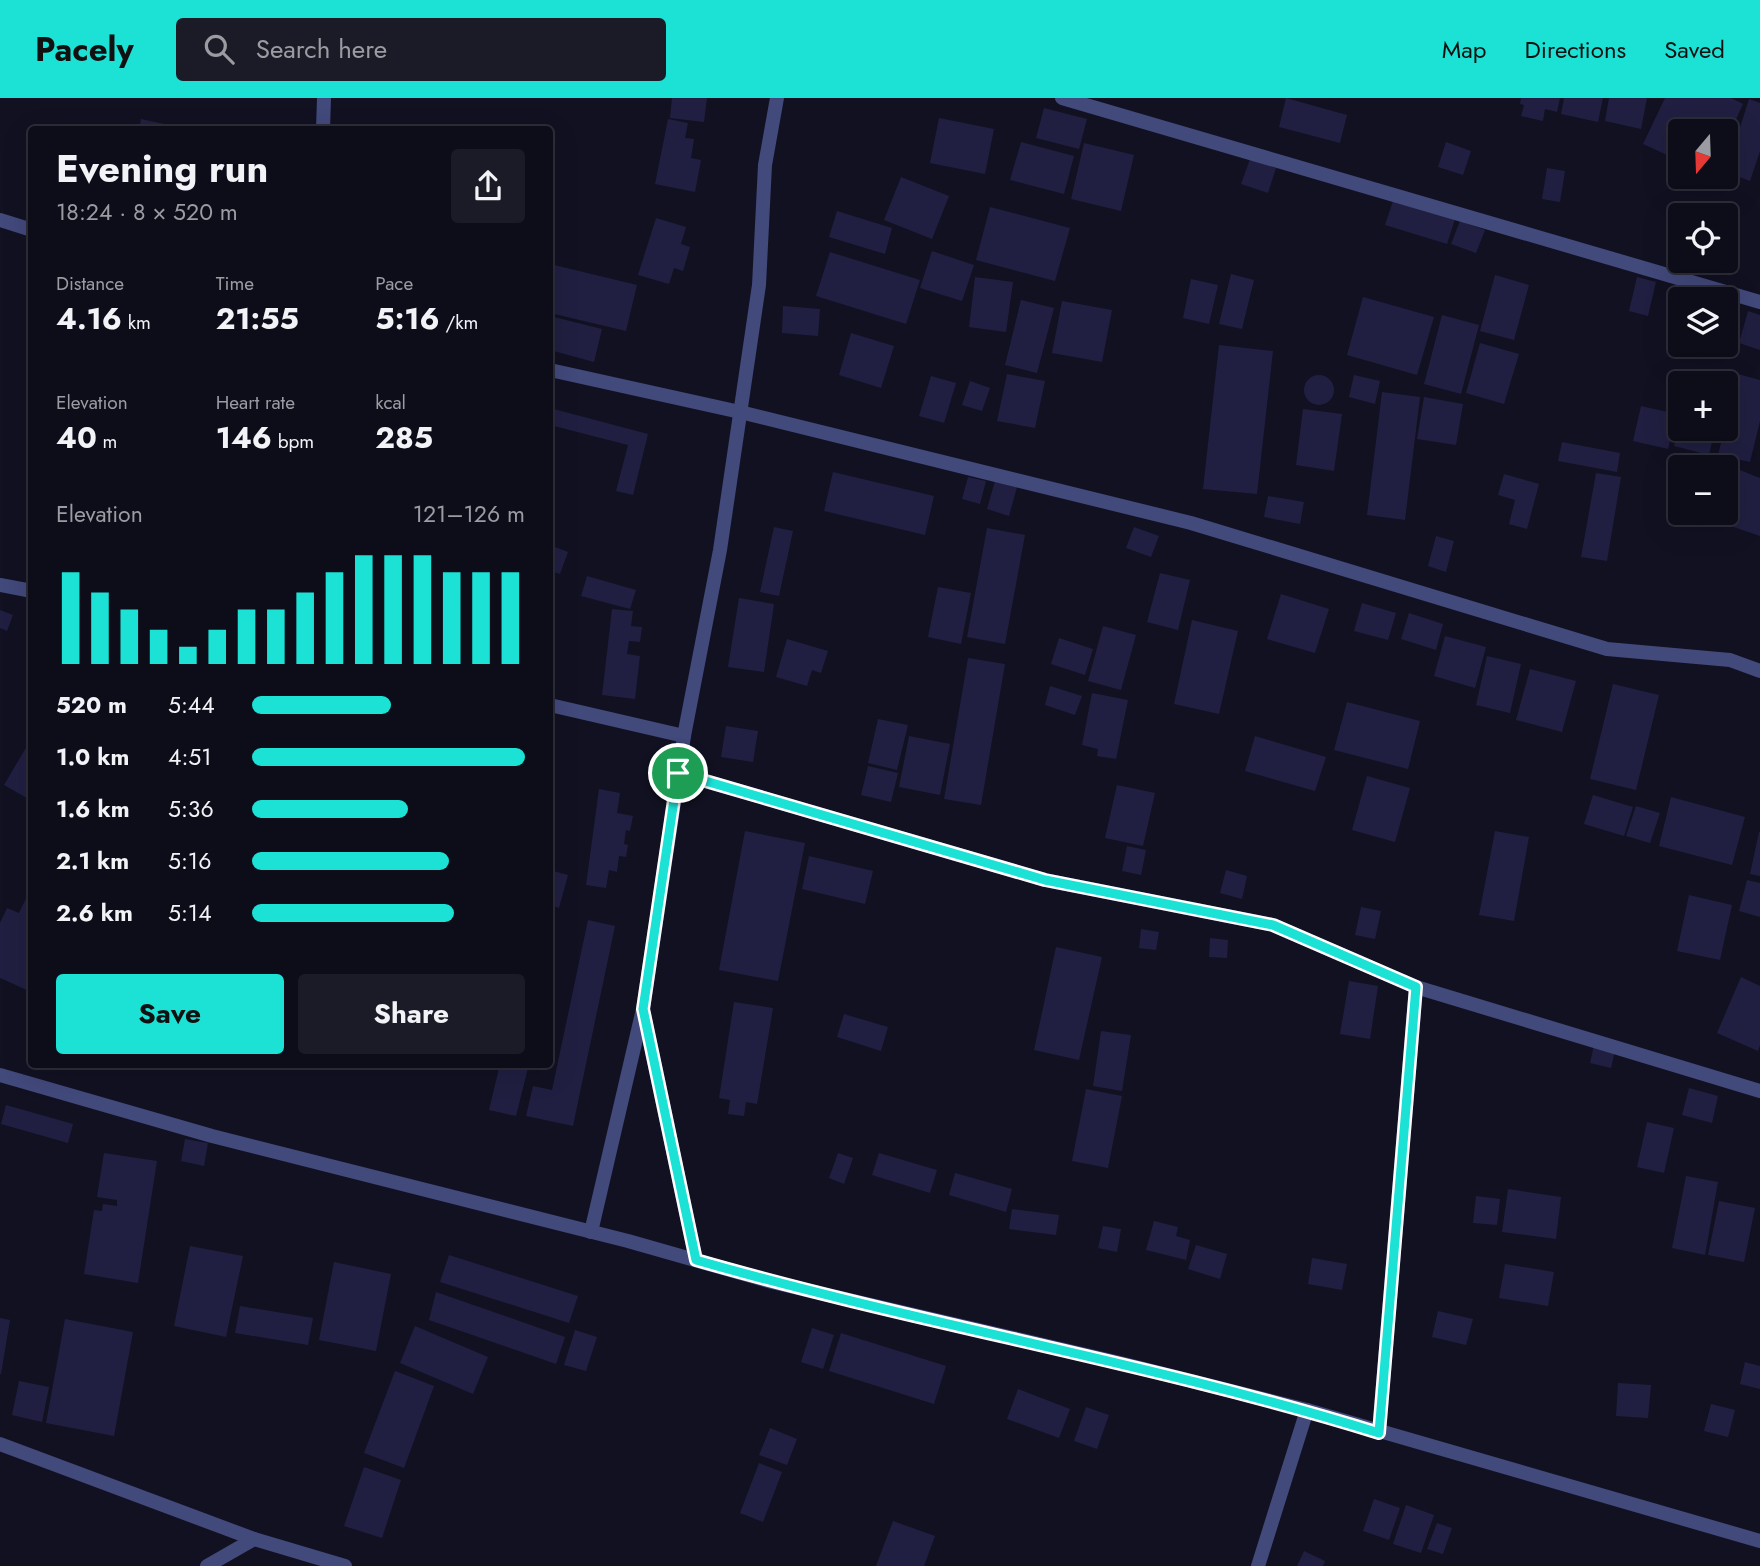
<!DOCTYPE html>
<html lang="en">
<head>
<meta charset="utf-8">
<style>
	:root { --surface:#0d0d1a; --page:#1b1b27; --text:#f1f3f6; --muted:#9a9ca2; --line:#2d2d39; --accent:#1ce1d5 }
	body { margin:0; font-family:Jost,sans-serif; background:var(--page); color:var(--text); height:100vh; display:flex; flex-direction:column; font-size:26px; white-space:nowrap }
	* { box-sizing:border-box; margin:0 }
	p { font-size:23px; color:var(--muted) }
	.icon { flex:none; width:38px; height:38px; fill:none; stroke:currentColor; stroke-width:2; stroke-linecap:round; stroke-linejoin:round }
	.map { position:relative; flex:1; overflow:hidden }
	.sheet { position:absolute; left:28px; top:28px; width:525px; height:942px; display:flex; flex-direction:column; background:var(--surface); border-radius:7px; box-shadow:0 7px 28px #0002,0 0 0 2px var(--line) }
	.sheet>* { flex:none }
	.needle { width:46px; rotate:199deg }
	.buttons { position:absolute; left:1668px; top:21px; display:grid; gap:14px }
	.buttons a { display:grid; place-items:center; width:70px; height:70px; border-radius:7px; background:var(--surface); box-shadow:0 7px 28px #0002,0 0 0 2px var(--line); font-size:35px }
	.pin { position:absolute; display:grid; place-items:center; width:60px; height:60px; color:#fff; margin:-30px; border:4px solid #fff; border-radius:50%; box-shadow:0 2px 7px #0007 }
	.round { display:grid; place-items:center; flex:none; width:74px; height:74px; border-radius:7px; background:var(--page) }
	.headline { display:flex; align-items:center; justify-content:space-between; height:119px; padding:0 28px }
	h1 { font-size:38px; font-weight:700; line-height:52px }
	.metrics { display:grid; grid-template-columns:repeat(3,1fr); gap:10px; height:119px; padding:7px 28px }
	.metrics div { display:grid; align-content:center }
	.metrics b { font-size:30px; font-weight:700 }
	.metrics small { font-size:19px; font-weight:400 }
	.metrics p { font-size:19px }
	.chart { height:196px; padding:14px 28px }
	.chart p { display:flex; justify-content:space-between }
	.chart svg { width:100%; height:126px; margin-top:7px; stroke:var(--accent); stroke-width:6 }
	.action { display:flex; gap:14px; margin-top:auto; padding:14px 28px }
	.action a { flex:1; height:80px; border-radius:7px; background:var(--accent); color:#111; font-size:28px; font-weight:700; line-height:80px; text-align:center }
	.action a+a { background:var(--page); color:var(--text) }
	ul { padding:0 28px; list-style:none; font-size:23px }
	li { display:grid; grid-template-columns:112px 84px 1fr; align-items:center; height:52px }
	li i { height:18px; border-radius:9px; background:var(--accent) }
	header { display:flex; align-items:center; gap:42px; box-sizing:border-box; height:98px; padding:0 35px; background:var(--accent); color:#111 }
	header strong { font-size:33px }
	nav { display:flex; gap:38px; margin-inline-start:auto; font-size:24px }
	.search { width:490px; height:63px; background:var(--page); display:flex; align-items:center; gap:18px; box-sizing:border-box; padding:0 24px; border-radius:7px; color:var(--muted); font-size:26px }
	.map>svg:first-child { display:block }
</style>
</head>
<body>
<header>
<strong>Pacely</strong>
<div class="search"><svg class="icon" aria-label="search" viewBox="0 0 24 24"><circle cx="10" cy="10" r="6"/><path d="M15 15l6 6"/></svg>Search here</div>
<nav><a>Map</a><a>Directions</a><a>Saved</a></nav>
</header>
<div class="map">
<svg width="1760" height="1468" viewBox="0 0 1760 1468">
	<rect width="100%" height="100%" fill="#112"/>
	<g fill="#211f41">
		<polygon points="672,0 707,0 704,24 670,20"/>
		<polygon points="1286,0 1347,17 1340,45 1279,29"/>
		<polygon points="1521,0 1560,0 1557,14 1545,11 1543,23 1521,18 1524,7 1520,6"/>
		<polygon points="1564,0 1603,0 1598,24 1561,16"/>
		<polygon points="1609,0 1647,0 1641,31 1605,23"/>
		<polygon points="1665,0 1731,0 1743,6 1726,43 1726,33 1680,33 1680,63 1643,46"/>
		<polygon points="1749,1 1760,5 1760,53 1750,83 1726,74"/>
		<polygon points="1044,10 1087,21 1079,51 1036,40"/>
		<polygon points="939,20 994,31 985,76 930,65"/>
		<polygon points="141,21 164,26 163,32 139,32"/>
		<polygon points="668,21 688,25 685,40 694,41 691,60 701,62 695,94 655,86"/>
		<polygon points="1021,44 1074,58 1064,96 1010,82"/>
		<polygon points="1446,44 1471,53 1463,77 1438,69"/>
		<polygon points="1084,45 1134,57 1121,113 1071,101"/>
		<polygon points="1250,61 1276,70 1268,95 1241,86"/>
		<polygon points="1547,70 1565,73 1560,104 1542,101"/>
		<polygon points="901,79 949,98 932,141 884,122"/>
		<polygon points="1393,103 1455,121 1447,146 1385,127"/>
		<polygon points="990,109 1070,130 1055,183 976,162"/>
		<polygon points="837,113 892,130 885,156 829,139"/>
		<polygon points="656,120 686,129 681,146 690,149 683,173 674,170 669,186 638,177"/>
		<polygon points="1460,123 1485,132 1476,155 1451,146"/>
		<polygon points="932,153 974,167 962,203 920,190"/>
		<polygon points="830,154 920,182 906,226 816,198"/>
		<polygon points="550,166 637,187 626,233 550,215"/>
		<polygon points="1231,176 1254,182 1242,231 1219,226"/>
		<polygon points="1495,177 1529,187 1514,242 1480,233"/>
		<polygon points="975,179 1013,184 1006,234 969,229"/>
		<polygon points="1637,179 1656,184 1648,218 1629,213"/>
		<polygon points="1191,181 1218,187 1209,226 1183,220"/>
		<polygon points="1363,199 1434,219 1417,277 1347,257"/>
		<polygon points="1021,202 1054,210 1037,275 1005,267"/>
		<polygon points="1062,203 1112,212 1102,264 1052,255"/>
		<polygon points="783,208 820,211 818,238 782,235"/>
		<polygon points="1748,213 1760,217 1760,252 1739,245"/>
		<polygon points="1442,217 1479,227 1461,296 1424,286"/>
		<polygon points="550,218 602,231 594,264 550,252"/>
		<polygon points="851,235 894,248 881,290 839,277"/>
		<polygon points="1480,245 1519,256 1504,306 1466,295"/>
		<polygon points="1219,247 1273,253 1257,396 1203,391"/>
		<polygon points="1007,276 1045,283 1035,330 997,323"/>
		<polygon points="1738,276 1760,282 1760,323 1750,364 1718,357"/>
		<polygon points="1354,277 1380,283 1375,306 1349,299"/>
		<circle cx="1319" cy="292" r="15"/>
		<polygon points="931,278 956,285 944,325 919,318"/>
		<polygon points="970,283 990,290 982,313 962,307"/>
		<polygon points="1382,294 1420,299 1405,422 1367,417"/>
		<polygon points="1424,299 1463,306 1456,347 1417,341"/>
		<polygon points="1641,308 1677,316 1668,351 1633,343"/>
		<polygon points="550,310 648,336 633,397 616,393 628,347 550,327"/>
		<polygon points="1303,311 1342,316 1334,373 1296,367"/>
		<polygon points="1678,331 1715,331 1709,357 1674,348"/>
		<polygon points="1562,344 1620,355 1617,374 1558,363"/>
		<polygon points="1737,371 1760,380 1760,438 1719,424 1722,415 1726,415 1726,405"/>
		<polygon points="833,374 934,398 925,437 824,413"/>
		<polygon points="1596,375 1621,379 1607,463 1581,459"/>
		<polygon points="1504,376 1539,386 1527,431 1509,426 1515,402 1498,397"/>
		<polygon points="968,379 986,383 980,406 962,401"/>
		<polygon points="995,383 1017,389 1009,418 987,411"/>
		<polygon points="1268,398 1304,404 1300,426 1264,419"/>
		<polygon points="774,429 793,433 779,498 760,494"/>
		<polygon points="1134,429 1159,438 1151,459 1126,450"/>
		<polygon points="987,430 1025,437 1005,546 967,539"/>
		<polygon points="1436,438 1454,443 1446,474 1428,468"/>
		<polygon points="550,447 568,454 560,476 550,473"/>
		<polygon points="1160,475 1190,482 1178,532 1147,524"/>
		<polygon points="587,478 636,492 630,511 581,498"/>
		<polygon points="938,489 971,495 961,546 928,539"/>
		<polygon points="1281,496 1329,511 1315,555 1267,541"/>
		<polygon points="739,500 774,506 764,574 728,569"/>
		<polygon points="1362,505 1396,515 1388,542 1354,533"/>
		<polygon points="612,511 633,513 631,528 642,529 640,544 629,543 627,556 640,558 635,601 602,597"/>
		<polygon points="0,512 13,517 7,533 0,530"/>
		<polygon points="1409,515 1443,526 1436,552 1401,541"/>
		<polygon points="1192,522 1238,533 1219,616 1174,606"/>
		<polygon points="1103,528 1136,537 1121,592 1088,583"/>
		<polygon points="1445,538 1486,549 1475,590 1434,578"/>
		<polygon points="1059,540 1093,551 1085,577 1051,566"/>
		<polygon points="787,541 828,553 821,575 812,572 807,588 776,579"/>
		<polygon points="1487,558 1521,566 1510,615 1476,607"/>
		<polygon points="968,560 1005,566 981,707 944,701"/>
		<polygon points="1530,571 1576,583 1562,634 1516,622"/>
		<polygon points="1613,586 1659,597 1636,692 1590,681"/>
		<polygon points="1050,588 1082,598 1075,617 1045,607"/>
		<polygon points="1092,595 1128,602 1116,661 1097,658 1098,651 1082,647"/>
		<polygon points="1347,604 1420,623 1408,671 1334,652"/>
		<polygon points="878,621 908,627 897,672 868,665"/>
		<polygon points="726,628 758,633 753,664 721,659"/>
		<polygon points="909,638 950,646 940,697 899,689"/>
		<polygon points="1255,638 1326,659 1315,693 1245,673"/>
		<polygon points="27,648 32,651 32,703 4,687"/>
		<polygon points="868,668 898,675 891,704 861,697"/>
		<polygon points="1367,678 1410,690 1395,744 1352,732"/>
		<polygon points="1117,687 1155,695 1143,748 1105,740"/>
		<polygon points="599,691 620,695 617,715 633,718 630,733 626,732 624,746 628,747 626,759 619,758 617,774 609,772 606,790 586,787"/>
		<polygon points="1593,697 1633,709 1624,738 1584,726"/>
		<polygon points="1671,699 1745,719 1732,767 1659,748"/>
		<polygon points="1636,708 1660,715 1650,745 1626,738"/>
		<polygon points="745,733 805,745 778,883 719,872"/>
		<polygon points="1495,733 1529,739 1514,823 1479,817"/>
		<polygon points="1759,734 1760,734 1760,778 1750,776"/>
		<polygon points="1127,748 1146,752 1141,777 1122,773"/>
		<polygon points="809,758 873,773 865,806 802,791"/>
		<polygon points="550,772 568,777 559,810 550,807"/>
		<polygon points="1226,772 1247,778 1242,801 1220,795"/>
		<polygon points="1747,782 1760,785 1760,819 1739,813"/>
		<polygon points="32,788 32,886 29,893 0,880 0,825 7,810 19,815"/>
		<polygon points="1689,797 1732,807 1720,862 1677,853"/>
		<polygon points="1361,809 1381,813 1375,841 1355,837"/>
		<polygon points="588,822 615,828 573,1028 526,1018 533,988 552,992"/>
		<polygon points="1141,831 1159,834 1156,852 1139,850"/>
		<polygon points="1210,840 1228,842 1227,860 1209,859"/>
		<polygon points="1056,849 1102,859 1079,962 1034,952"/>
		<polygon points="1741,879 1760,888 1760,947 1758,953 1717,935"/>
		<polygon points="1349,883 1378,888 1370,941 1340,936"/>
		<polygon points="734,904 773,910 757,1006 746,1004 744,1018 728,1016 730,1002 719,1000"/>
		<polygon points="844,916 888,929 881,953 837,939"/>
		<polygon points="1101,933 1131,937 1122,993 1093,988"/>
		<polygon points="1594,947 1615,953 1611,970 1590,965"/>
		<polygon points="500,966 529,966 516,1018 489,1012"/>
		<polygon points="1689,990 1718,998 1712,1025 1682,1017"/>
		<polygon points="1086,991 1122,998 1108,1070 1072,1063"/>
		<polygon points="6,1007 73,1026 68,1045 1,1026"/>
		<polygon points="1647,1024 1674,1030 1664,1075 1637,1069"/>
		<polygon points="185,1041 208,1045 204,1068 181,1063"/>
		<polygon points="104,1055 157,1063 138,1185 84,1176 94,1112 102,1113 103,1106 117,1108 117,1102 97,1099"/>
		<polygon points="838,1055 853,1060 844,1086 829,1080"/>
		<polygon points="879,1055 937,1072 930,1095 872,1077"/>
		<polygon points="955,1075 1012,1091 1006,1114 949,1097"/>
		<polygon points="1686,1078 1718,1084 1705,1157 1672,1150"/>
		<polygon points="1508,1091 1561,1099 1556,1141 1502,1134"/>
		<polygon points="1476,1098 1500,1101 1497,1127 1473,1125"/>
		<polygon points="1719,1103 1755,1110 1744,1164 1708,1157"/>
		<polygon points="1012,1111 1059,1117 1056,1137 1009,1131"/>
		<polygon points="1154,1123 1178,1129 1176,1138 1190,1142 1186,1162 1146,1152"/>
		<polygon points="1103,1128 1121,1131 1117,1154 1098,1150"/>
		<polygon points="1196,1147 1227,1156 1220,1181 1188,1171"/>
		<polygon points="190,1148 243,1158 226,1239 174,1228"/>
		<polygon points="449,1157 578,1198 569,1225 440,1184"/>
		<polygon points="1312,1160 1347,1166 1342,1192 1308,1186"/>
		<polygon points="334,1164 391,1176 376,1253 319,1242"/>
		<polygon points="1505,1166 1554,1174 1548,1208 1499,1200"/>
		<polygon points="436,1194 565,1239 556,1266 429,1222"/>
		<polygon points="240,1208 313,1220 308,1247 235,1235"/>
		<polygon points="1438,1213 1473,1221 1466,1247 1432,1239"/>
		<polygon points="0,1220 10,1222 1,1276 0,1276"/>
		<polygon points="65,1221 133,1234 114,1338 46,1325"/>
		<polygon points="415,1228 488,1259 473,1296 400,1265"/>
		<polygon points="812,1230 834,1237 823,1271 801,1264"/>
		<polygon points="575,1232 597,1239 586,1273 564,1267"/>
		<polygon points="841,1235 946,1268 934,1306 829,1273"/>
		<polygon points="1745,1264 1760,1268 1760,1291 1740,1286"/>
		<polygon points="395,1273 434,1288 404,1370 364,1355"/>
		<polygon points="19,1283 49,1289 42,1324 12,1317"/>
		<polygon points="1618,1285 1651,1287 1648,1320 1616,1318"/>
		<polygon points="1018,1291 1070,1311 1059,1340 1007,1321"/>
		<polygon points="1711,1306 1735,1312 1728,1339 1704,1333"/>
		<polygon points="1086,1309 1109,1317 1097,1351 1074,1343"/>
		<polygon points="770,1330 797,1341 787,1367 759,1357"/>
		<polygon points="759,1365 782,1374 763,1424 740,1415"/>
		<polygon points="364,1369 401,1382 382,1440 344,1428"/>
		<polygon points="1374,1401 1400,1410 1389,1442 1363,1433"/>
		<polygon points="1406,1407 1434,1417 1421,1455 1393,1446"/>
		<polygon points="893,1423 935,1438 924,1468 876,1468"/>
		<polygon points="1437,1425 1452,1430 1443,1456 1427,1451"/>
		<polygon points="1304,1453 1325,1463 1323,1468 1297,1468"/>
	</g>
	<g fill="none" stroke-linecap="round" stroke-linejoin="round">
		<g stroke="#42497b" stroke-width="14">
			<polyline points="1062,0 1760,204"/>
			<polyline points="323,32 324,0"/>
			<polyline points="0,122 32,132"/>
			<polyline points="550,272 740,314 1191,425 1607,551 1730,562 1760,573"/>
			<polyline points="0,487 32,493"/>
			<polyline points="550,607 684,638"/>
			<polyline points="678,675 1045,782 1273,827 1416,889 1760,993"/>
			<polyline points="644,916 696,1162"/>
			<polyline points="0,977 212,1038 628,1143 772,1184 1120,1265 1307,1312 1760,1443"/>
			<polyline points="591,1134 643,911 684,638 720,452 759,187 765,67 777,0"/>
			<polyline points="1379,1334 1416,889"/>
			<polyline points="0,1346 254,1441"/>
			<polyline points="207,1468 254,1441 345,1468"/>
			<polyline points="1258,1468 1307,1312"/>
		</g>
	</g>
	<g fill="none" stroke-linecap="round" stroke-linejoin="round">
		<defs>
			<path id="route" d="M678,675L1045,782L1273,827L1416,889L1379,1335C1154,1265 922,1227 696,1162L643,911Z"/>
		</defs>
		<use href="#route" stroke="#fff" stroke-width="14"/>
		<use href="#route" stroke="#1ce1d5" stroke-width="9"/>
	</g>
</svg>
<div class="buttons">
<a><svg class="needle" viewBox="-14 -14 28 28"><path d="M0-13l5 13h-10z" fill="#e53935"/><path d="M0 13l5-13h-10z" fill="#9a9ca2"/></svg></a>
<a><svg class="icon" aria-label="locate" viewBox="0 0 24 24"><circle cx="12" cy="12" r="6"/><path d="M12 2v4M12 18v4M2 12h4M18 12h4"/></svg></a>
<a><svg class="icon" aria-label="layers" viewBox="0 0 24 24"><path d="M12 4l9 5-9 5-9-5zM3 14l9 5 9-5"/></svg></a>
<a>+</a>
<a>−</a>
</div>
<div class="pin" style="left:678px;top:675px;background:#1e9e55"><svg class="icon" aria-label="arrive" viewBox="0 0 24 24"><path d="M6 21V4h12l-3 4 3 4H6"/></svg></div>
<section class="sheet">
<div class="headline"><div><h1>Evening run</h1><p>18:24 · 8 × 520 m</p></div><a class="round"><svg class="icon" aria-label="share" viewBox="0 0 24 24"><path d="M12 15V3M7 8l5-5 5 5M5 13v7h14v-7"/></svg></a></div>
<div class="metrics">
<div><p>Distance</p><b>4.16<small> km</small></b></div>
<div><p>Time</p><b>21:55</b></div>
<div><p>Pace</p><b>5:16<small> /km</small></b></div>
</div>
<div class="metrics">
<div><p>Elevation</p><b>40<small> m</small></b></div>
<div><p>Heart rate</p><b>146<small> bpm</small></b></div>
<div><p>kcal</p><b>285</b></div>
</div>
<div class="chart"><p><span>Elevation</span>121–126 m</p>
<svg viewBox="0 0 160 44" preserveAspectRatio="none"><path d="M5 44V12M15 44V19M25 44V25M35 44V32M45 44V38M55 44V32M65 44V25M75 44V25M85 44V19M95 44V12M105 44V6M115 44V6M125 44V6M135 44V12M145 44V12M155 44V12"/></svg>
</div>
<ul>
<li><b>520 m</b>5:44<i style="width:51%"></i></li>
<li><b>1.0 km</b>4:51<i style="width:100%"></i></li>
<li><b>1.6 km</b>5:36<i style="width:57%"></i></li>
<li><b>2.1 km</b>5:16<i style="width:72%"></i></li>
<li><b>2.6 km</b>5:14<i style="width:74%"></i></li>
</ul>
<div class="action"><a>Save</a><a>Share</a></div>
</section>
</div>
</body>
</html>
